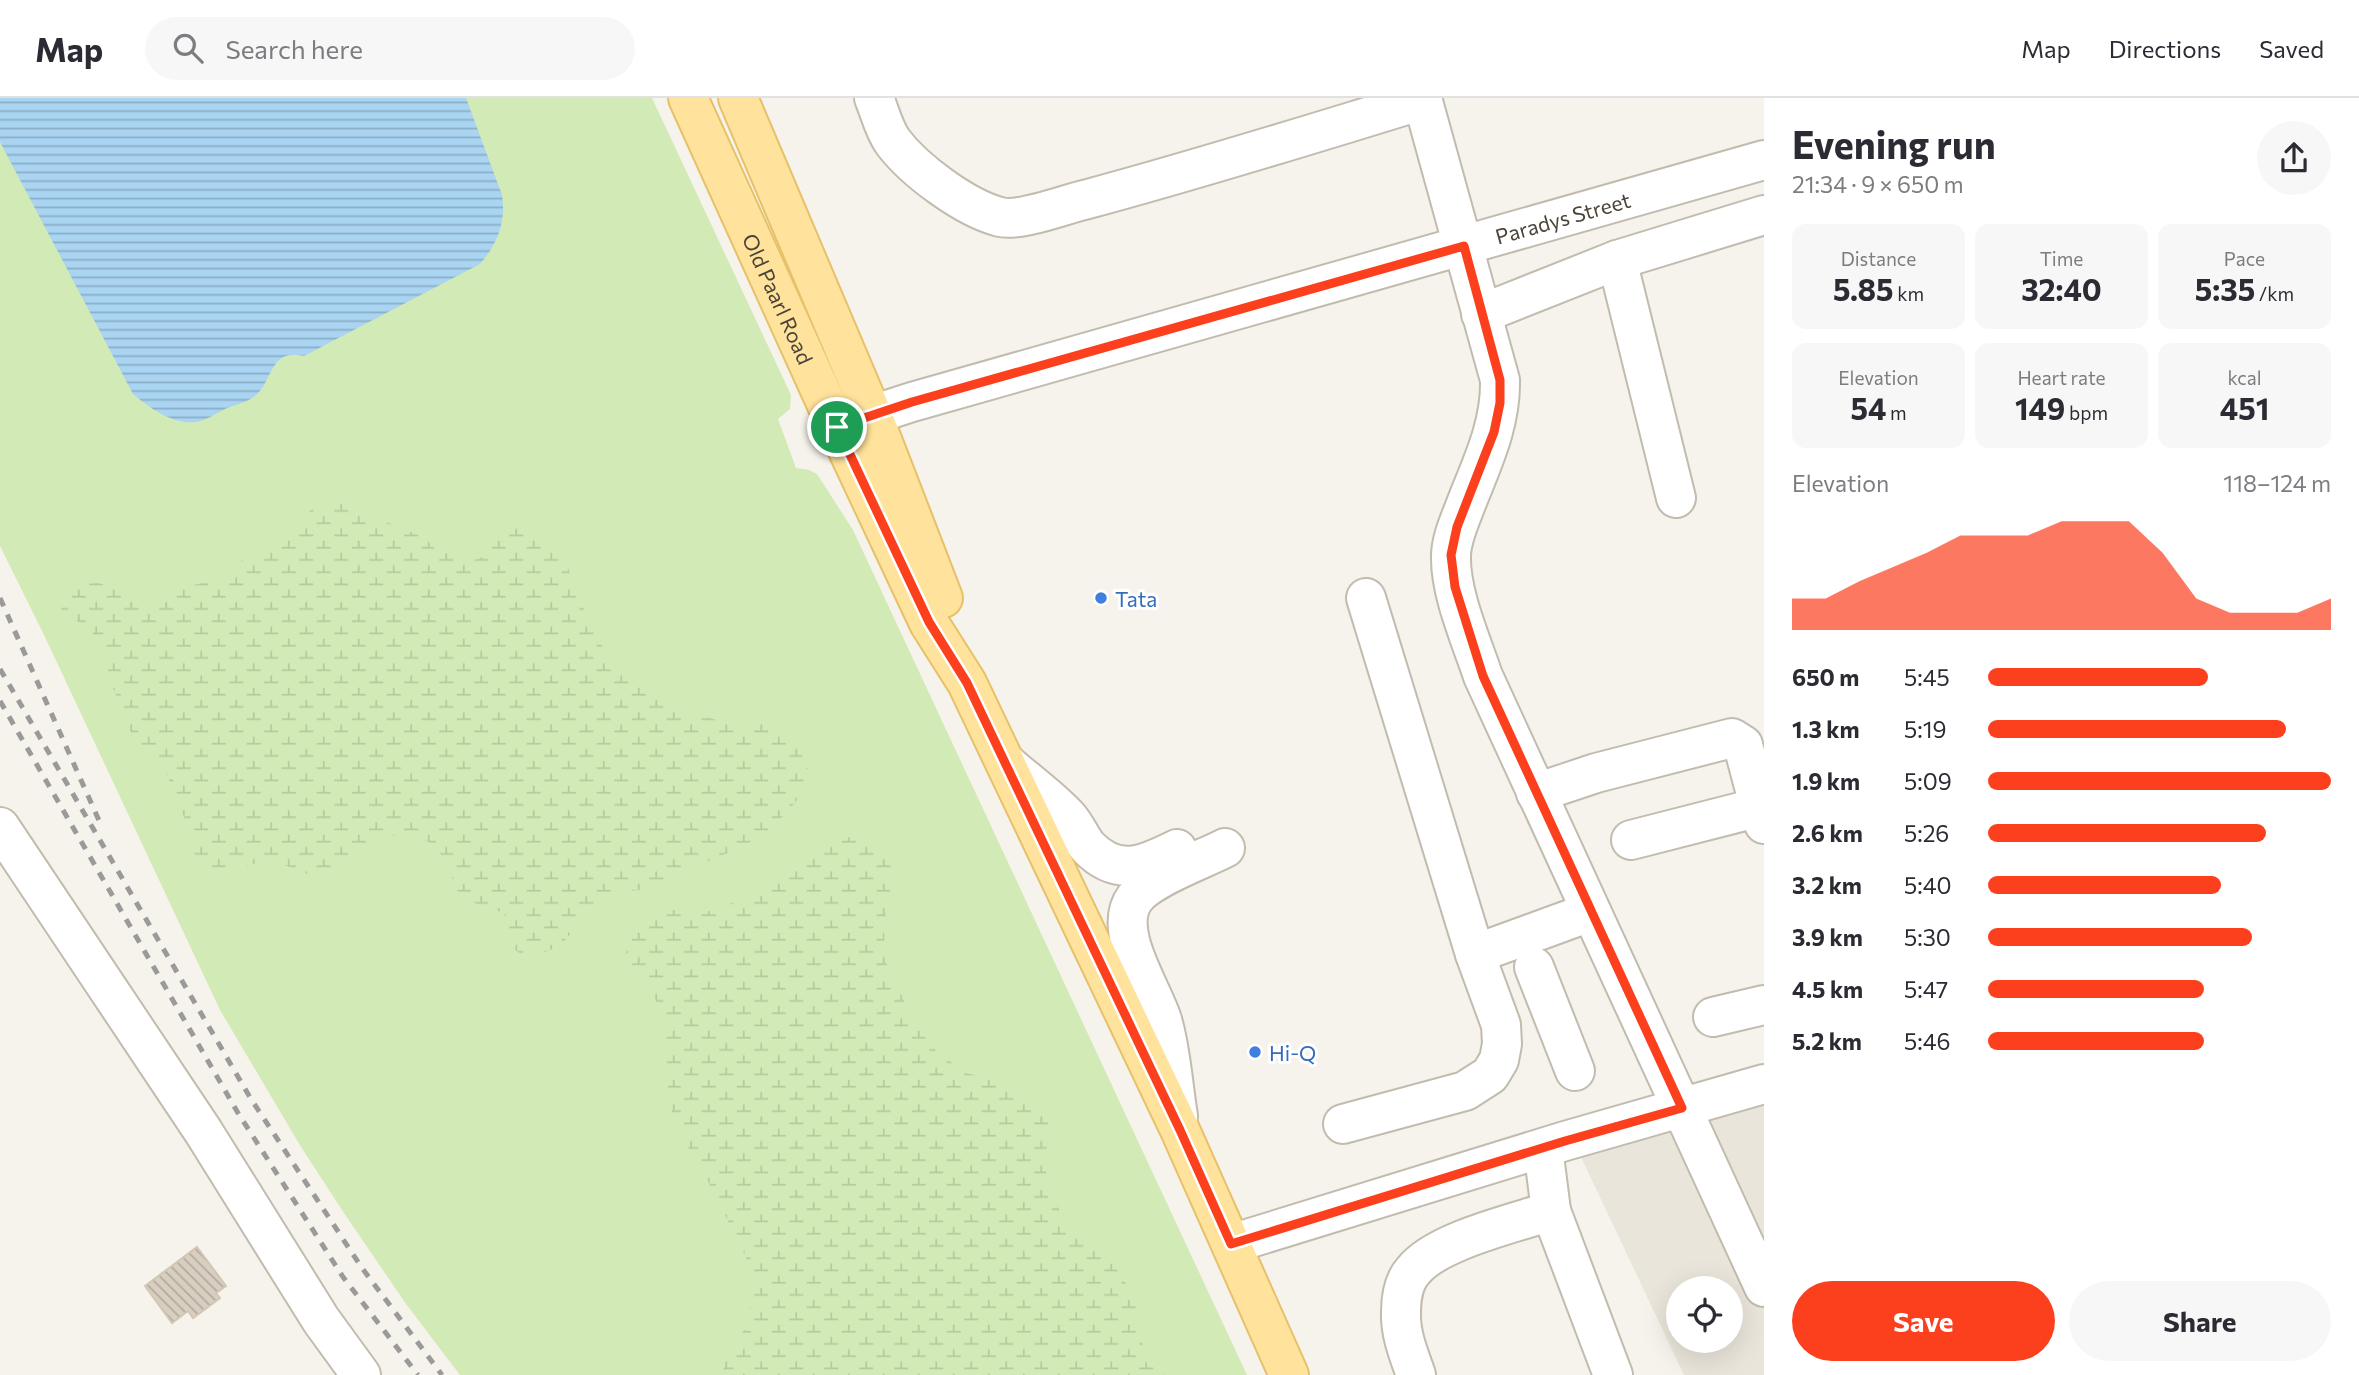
<!DOCTYPE html>
<html lang="en">
<head>
<meta charset="utf-8">
<style>
	:root { --surface:#fff; --page:#f7f7f7; --text:#2b2b33; --muted:#7c7c81; --line:#e1e1e2; --accent:#fc3f1d }
	body { margin:0; font-family:Commissioner,sans-serif; background:var(--page); color:var(--text); height:100vh; display:flex; flex-direction:column; font-size:26px; white-space:nowrap }
	* { box-sizing:border-box; margin:0 }
	p { font-size:23px; color:var(--muted) }
	.icon { flex:none; width:38px; height:38px; fill:none; stroke:currentColor; stroke-width:2; stroke-linecap:round; stroke-linejoin:round }
	.map { position:relative; flex:1; overflow:hidden }
	.panel { display:flex; flex-direction:column; background:var(--surface); width:595px }
	.panel>* { flex:none }
	.fabs { position:absolute; left:1666px; top:1178px; display:grid; gap:14px }
	.fabs a { display:grid; place-items:center; width:77px; height:77px; border-radius:50%; background:var(--surface); box-shadow:0 7px 28px #0002; font-size:35px }
	.pin { position:absolute; display:grid; place-items:center; width:60px; height:60px; color:#fff; margin:-30px; border:4px solid #fff; border-radius:50%; box-shadow:0 2px 7px #0007 }
	.round { display:grid; place-items:center; flex:none; width:74px; height:74px; border-radius:37px; background:var(--page) }
	.head { display:flex; align-items:center; justify-content:space-between; height:119px; padding:0 28px }
	h1 { font-size:38px; font-weight:700; line-height:52px }
	.metrics { display:grid; grid-template-columns:repeat(3,1fr); gap:10px; height:119px; padding:7px 28px }
	.metrics div { display:grid; align-content:center; border-radius:14px; background:var(--page); text-align:center }
	.metrics b { font-size:30px; font-weight:700 }
	.metrics small { font-size:19px; font-weight:400 }
	.metrics p { font-size:19px }
	.chart { height:196px; padding:14px 28px }
	.chart p { display:flex; justify-content:space-between }
	.chart svg { width:100%; height:126px; margin-top:7px; fill:var(--accent); opacity:.7 }
	.action { display:flex; gap:14px; margin-top:auto; padding:14px 28px }
	.action a { flex:1; height:80px; border-radius:42px; background:var(--accent); color:#fff; font-size:28px; font-weight:700; line-height:80px; text-align:center }
	.action a+a { background:var(--page); color:var(--text) }
	ul { padding:0 28px; list-style:none; font-size:23px }
	li { display:grid; grid-template-columns:112px 84px 1fr; align-items:center; height:52px }
	li i { height:18px; border-radius:9px; background:var(--accent) }
	header { display:flex; align-items:center; gap:42px; box-sizing:border-box; height:98px; padding:0 35px; background:var(--surface); border-bottom:2px solid var(--line) }
	header strong { font-size:33px }
	nav { display:flex; gap:38px; margin-inline-start:auto; font-size:24px }
	.search { width:490px; height:63px; background:var(--page); display:flex; align-items:center; gap:18px; box-sizing:border-box; padding:0 24px; border-radius:38px; color:var(--muted); font-size:26px }
	main { display:flex; flex:1; min-height:0 }
	.map>svg:first-child { display:block }
</style>
</head>
<body>
<header>
<strong>Map</strong>
<div class="search"><svg class="icon" aria-label="search" viewBox="0 0 24 24"><circle cx="10" cy="10" r="6"/><path d="M15 15l6 6"/></svg>Search here</div>
<nav><a>Map</a><a>Directions</a><a>Saved</a></nav>
</header>
<main>
<div class="map">
<svg width="1764" height="1277" viewBox="0 0 1764 1277">
	<defs>
		<pattern id="wetland-marsh" width="20" height="14" patternUnits="userSpaceOnUse" patternTransform="scale(1.75)"><rect width="20" height="14" fill="#d2eab5"/><path d="M1 5h8M5 5V1M11 12h8M15 12V8" fill="none" stroke="#b6ca9c"/></pattern>
		<pattern id="water-rules" width="6" height="5" patternUnits="userSpaceOnUse" patternTransform="scale(1.75)"><rect width="6" height="5" fill="#a9d4f2"/><path d="M0 2.5h6" fill="none" stroke="#8caec5"/></pattern>
		<pattern id="building-back-hatch" width="6" height="6" patternUnits="userSpaceOnUse" patternTransform="scale(1.75)"><rect width="6" height="6" fill="#d8cfc1"/><path d="M-1 5l2 2M0 0l6 6M5-1l2 2" fill="none" stroke="#b1aa9e"/></pattern>
	</defs>
	<rect width="100%" height="100%" fill="#f6f3ec"/>
	<path fill="#eae5da" fill-rule="evenodd" d="M1764,986V1277H1684L1573,1042ZM1678,1190H1731V1242H1678Z"/>
	<polygon fill="#d2eab5" points="0,0 652,0 791,297 790,311 778,321 796,370 809,372 817,376 853,432 1247,1277 460,1277 406,1206 344,1115 301,1049 220,912 45,539 0,448"/>
	<g fill="url(#wetland-marsh)">
		<polygon points="327,403 344,403 358,413 424,439 436,452 470,463 486,458 504,429 538,433 564,457 575,492 606,556 633,580 694,616 728,625 761,625 794,639 808,671 796,704 772,730 742,749 640,792 605,795 560,848 528,861 511,849 504,815 471,804 457,792 443,759 431,745 415,739 396,736 345,767 308,776 274,763 257,765 222,775 206,769 194,755 192,738 166,675 140,650 131,635 111,585 107,567 92,533 61,512 68,496 81,485 99,485 115,491 130,502 148,505 179,490 212,483 228,475 241,463 271,448 312,411"/>
		<polygon points="861,735 893,755 890,793 884,826 885,862 915,926 937,954 966,975 1001,984 1032,997 1051,1030 1043,1065 1062,1120 1115,1169 1134,1198 1146,1264 1164,1277 722,1277 727,1257 747,1228 753,1194 746,1159 710,1087 674,1025 668,990 664,918 647,886 625,859 633,825 667,811 701,816 734,804 765,787 794,765 827,747"/>
	</g>
	<path fill="url(#water-rules)" d="M0,0H466L502,97C506,124 498,145 480,166L304,258C269,250 274,282 255,298C248,304 234,307 225,311C217,315 205,323 196,324C173,327 150,310 133,296L0,44Z"/>
	<polygon fill="url(#building-back-hatch)" stroke="#d3c7b4" stroke-width="2" points="197,1149 226,1188 216,1195 220,1200 193,1220 188,1213 172,1225 145,1188"/>
	<g fill="none" stroke-linecap="round" stroke-linejoin="round">
		<defs>
			<g id="minor">
				<path d="M874,0C880,14 884,32 893,44C914,72 965,110 1000,119C1021,124 1065,106 1088,101C1200,71 1311,36 1423,2"/>
				<path d="M1422,0L1500,282C1501,327 1482,365 1466,406C1460,422 1451,441 1451,458C1450,495 1471,542 1483,578L1764,1189"/>
				<polyline points="1617,162 1676,400"/>
				<polyline points="1481,216 1617,162 1764,117"/>
				<path id="s1" d="M841,327L912,304L1764,62"/>
				<path d="M1005,664C1025,682 1048,698 1067,718C1076,727 1080,740 1088,749C1118,780 1145,767 1177,751"/>
				<polyline points="1536,695 1596,675 1732,640 1743,647 1764,726"/>
				<polyline points="0,729 203,1033 321,1222 361,1277"/>
				<polyline points="1631,742 1760,709"/>
				<polyline points="1475,856 1590,814"/>
				<polyline points="1534,869 1575,973"/>
				<polyline points="1713,919 1764,907"/>
				<path d="M1178,1018C1173,988 1171,951 1162,922C1152,890 1111,832 1135,800C1150,780 1202,762 1225,750"/>
				<polyline points="1343,1026 1465,993 1490,977 1499,962 1502,946 1501,927 1475,856 1366,500"/>
				<polyline points="1543,1050 1551,1113"/>
				<polyline points="1231,1146 1565,1043 1764,986"/>
				<path d="M1416,1277C1409,1257 1400,1236 1401,1214C1401,1200 1404,1183 1413,1173C1436,1143 1515,1125 1551,1113L1613,1277"/>
			</g>
			<g id="major">
				<path id="s2" d="M688,0L837,329L929,525L967,585L1180,1032L1289,1277"/>
				<polyline points="738,0 872,316 943,500"/>
			</g>
		</defs>
		<use href="#minor" stroke="#c2bbae" stroke-width="42"/>
		<use href="#major" stroke="#e6c16a" stroke-width="42"/>
		<use href="#minor" stroke="#fff" stroke-width="38"/>
		<use href="#major" stroke="#ffe39c" stroke-width="38"/>
		<g stroke="#9a9a9a" stroke-width="5" stroke-dasharray="9 9" stroke-linecap="butt">
			<polyline points="0,500 101,727"/>
			<polyline points="0,571 251,1001 362,1170 442,1277"/>
			<polyline points="0,603 238,1015 343,1179 418,1277"/>
		</g>
	</g>
	<g fill="none" stroke-linecap="round" stroke-linejoin="round">
		<defs>
			<polygon id="route" points="1464,148 1500,282 1500,305 1494,334 1457,429 1451,457 1455,489 1483,578 1682,1010 1565,1043 1231,1146 1180,1032 967,585 929,524 837,329 912,304"/>
		</defs>
		<use href="#route" stroke="#fff" stroke-width="14"/>
		<use href="#route" stroke="#fc3f1d" stroke-width="9"/>
	</g>
	<g fill="#3f7fe0" stroke="#fff" stroke-width="2.5">
		<circle cx="1101" cy="500" r="7"/>
		<circle cx="1255" cy="954" r="7"/>
	</g>
	<g text-anchor="middle" dominant-baseline="central" stroke-width="6" stroke-linejoin="round" paint-order="stroke">
		<g font-size="21" fill="#4b4439" stroke="#fff">
			<text stroke="none"><textPath href="#s1" startOffset="751">Paradys Street</textPath></text>
			<text stroke="none"><textPath href="#s2" startOffset="220">Old Paarl Road</textPath></text>
		</g>
		<g font-size="21" fill="#366cbe" stroke="#fff" text-anchor="start">
			<text x="1115" y="500">Tata</text>
			<text x="1269" y="954">Hi-Q</text>
		</g>
	</g>
</svg>
<div class="fabs">
<a><svg class="icon" aria-label="locate" viewBox="0 0 24 24"><circle cx="12" cy="12" r="6"/><path d="M12 2v4M12 18v4M2 12h4M18 12h4"/></svg></a>
</div>
<div class="pin" style="left:837px;top:329px;background:#1e9e55"><svg class="icon" aria-label="arrive" viewBox="0 0 24 24"><path d="M6 21V4h12l-3 4 3 4H6"/></svg></div>
</div>
<section class="panel">
<div class="head"><div><h1>Evening run</h1><p>21:34 · 9 × 650 m</p></div><a class="round"><svg class="icon" aria-label="share" viewBox="0 0 24 24"><path d="M12 15V3M7 8l5-5 5 5M5 13v7h14v-7"/></svg></a></div>
<div class="metrics">
<div><p>Distance</p><b>5.85<small> km</small></b></div>
<div><p>Time</p><b>32:40</b></div>
<div><p>Pace</p><b>5:35<small> /km</small></b></div>
</div>
<div class="metrics">
<div><p>Elevation</p><b>54<small> m</small></b></div>
<div><p>Heart rate</p><b>149<small> bpm</small></b></div>
<div><p>kcal</p><b>451</b></div>
</div>
<div class="chart"><p><span>Elevation</span>118–124 m</p>
<svg viewBox="0 0 160 44" preserveAspectRatio="none"><path d="M0 44V33L10 33L20 27L30 22L40 17L50 11L60 11L70 11L80 6L90 6L100 6L110 17L120 33L130 38L140 38L150 38L160 33V44z"/></svg>
</div>
<ul>
<li><b>650 m</b>5:45<i style="width:64%"></i></li>
<li><b>1.3 km</b>5:19<i style="width:87%"></i></li>
<li><b>1.9 km</b>5:09<i style="width:100%"></i></li>
<li><b>2.6 km</b>5:26<i style="width:81%"></i></li>
<li><b>3.2 km</b>5:40<i style="width:68%"></i></li>
<li><b>3.9 km</b>5:30<i style="width:77%"></i></li>
<li><b>4.5 km</b>5:47<i style="width:63%"></i></li>
<li><b>5.2 km</b>5:46<i style="width:63%"></i></li>
</ul>
<div class="action"><a>Save</a><a>Share</a></div>
</section>
</main>
</body>
</html>
